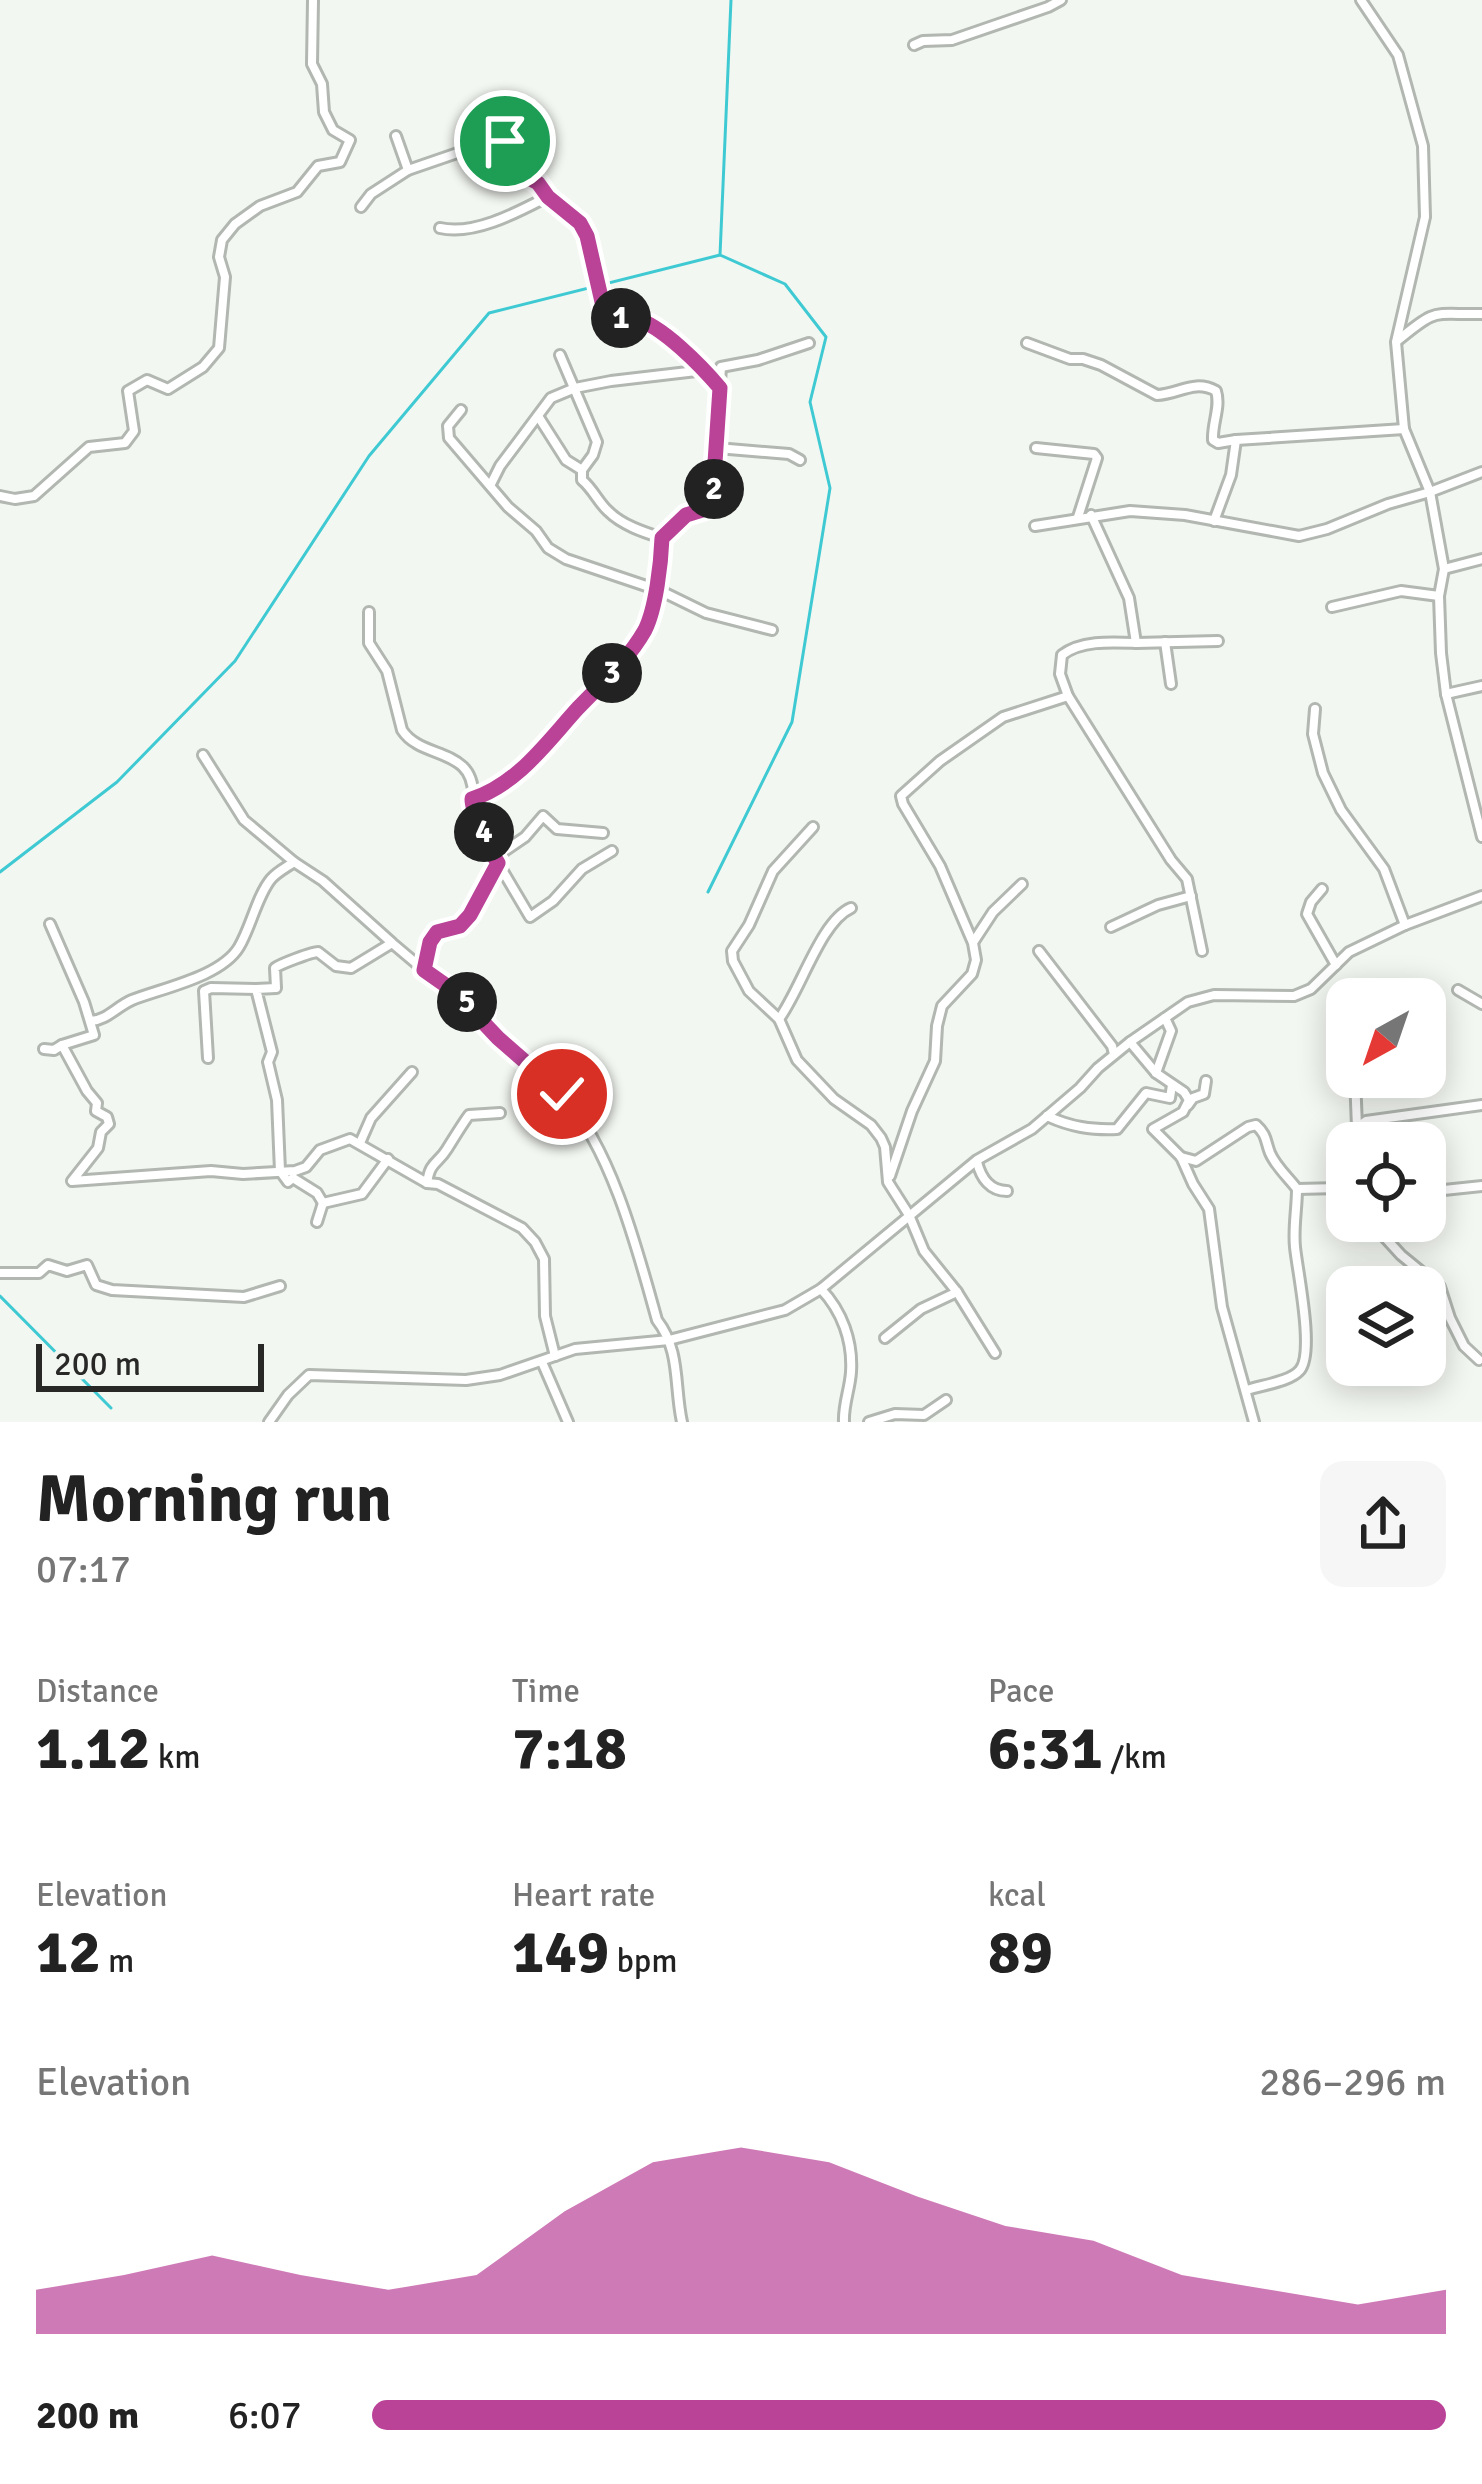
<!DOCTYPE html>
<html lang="en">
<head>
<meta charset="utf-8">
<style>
	:root { --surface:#fff; --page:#f6f6f6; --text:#222; --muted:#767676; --accent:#ba4398 }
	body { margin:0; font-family:Signika,sans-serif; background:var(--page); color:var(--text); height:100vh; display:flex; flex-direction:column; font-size:45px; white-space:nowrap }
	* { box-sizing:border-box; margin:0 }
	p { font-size:39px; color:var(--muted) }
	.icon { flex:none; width:66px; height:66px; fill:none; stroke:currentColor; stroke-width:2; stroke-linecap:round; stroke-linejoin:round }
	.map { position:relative; height:1422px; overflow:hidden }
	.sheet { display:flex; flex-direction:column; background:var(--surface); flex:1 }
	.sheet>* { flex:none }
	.needle { width:78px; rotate:220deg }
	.buttons { position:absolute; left:1326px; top:978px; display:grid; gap:24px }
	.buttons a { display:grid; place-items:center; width:120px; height:120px; border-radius:24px; background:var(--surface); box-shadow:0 6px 30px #0003; font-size:60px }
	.scale { position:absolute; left:36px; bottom:30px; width:228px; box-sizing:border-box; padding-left:12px; border:6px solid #282927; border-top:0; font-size:33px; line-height:42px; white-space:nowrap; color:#282927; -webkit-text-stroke:9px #f3f7f1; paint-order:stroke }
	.pin { position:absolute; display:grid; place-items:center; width:102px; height:102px; color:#fff; margin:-51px; border:6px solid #fff; border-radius:50%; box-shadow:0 3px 12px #0007 }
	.km { position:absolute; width:60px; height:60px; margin:-30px; border-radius:50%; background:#222; color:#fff; font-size:33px; line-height:60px; text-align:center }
	.round { display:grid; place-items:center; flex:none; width:126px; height:126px; border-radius:24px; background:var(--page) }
	.summary { display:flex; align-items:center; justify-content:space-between; height:204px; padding:0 36px }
	h1 { font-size:66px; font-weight:700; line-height:90px }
	.stats { display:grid; grid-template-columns:repeat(3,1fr); gap:18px; height:204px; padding:12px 36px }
	.stats div { display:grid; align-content:center }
	.stats b { font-size:60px; font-weight:700 }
	.stats small { font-size:33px; font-weight:400 }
	.stats p { font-size:33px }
	.chart { height:336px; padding:24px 36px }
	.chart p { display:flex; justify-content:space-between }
	.chart svg { width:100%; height:216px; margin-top:12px; fill:var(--accent); opacity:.7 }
	ul { padding:0 36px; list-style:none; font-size:39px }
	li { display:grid; grid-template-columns:192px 144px 1fr; align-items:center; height:90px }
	li i { height:30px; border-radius:15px; background:var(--accent) }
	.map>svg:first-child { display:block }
</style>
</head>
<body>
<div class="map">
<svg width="1482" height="1422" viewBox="0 0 1482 1422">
	<rect width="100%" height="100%" fill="#f3f7f1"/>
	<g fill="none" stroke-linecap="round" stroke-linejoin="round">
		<g stroke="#3fcad3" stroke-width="3">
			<polyline points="0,872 117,782 235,661 369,456 489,313 720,255"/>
			<polyline points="708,892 792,722 830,488 810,402 826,337 785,284 720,255 731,0"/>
			<polyline points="0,1296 111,1408"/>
		</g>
		<defs>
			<g id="minor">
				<polyline points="1361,0 1398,55 1423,146 1425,217 1396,342 1404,429 1430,492 1444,569 1439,596 1441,653 1446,694 1482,837"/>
				<polyline points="914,45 923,41 952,40 1048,7 1061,0"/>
				<polyline points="396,136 408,170 501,138 505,141 509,159 523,175 538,183 547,197 579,223 587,236 605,315 635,319 651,324 705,370"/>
				<polyline points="361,207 371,194 408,170"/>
				<path d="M440,228C474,236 518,212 547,197"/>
				<path d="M1397,341C1438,307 1431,315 1482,314"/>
				<path d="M1027,343L1070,359H1083L1101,365L1157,395C1179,394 1194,379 1216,391C1221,407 1212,423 1213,440L1218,443L1236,440L1404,429"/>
				<path d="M560,355L597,442L593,455L582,470V480C593,489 598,502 608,511C622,525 643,532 662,538"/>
				<polyline points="461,410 448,426 449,438 508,507 536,531 548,548 566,559 661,591 706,613 772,630"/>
				<polyline points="538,416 566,460 582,470"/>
				<polyline points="717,448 789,454 800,460"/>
				<polyline points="1036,448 1094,454 1097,458 1078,517"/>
				<polyline points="491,484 500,466 551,398 575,388 611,381 705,370 719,387"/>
				<polyline points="0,496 15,499 34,496 89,447 125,443 134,431 128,391 147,380 168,389 203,367 219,348 225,277 219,257 222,240 235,224 260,206 297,192 318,166 340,162 350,140 333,130 324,112 322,84 312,64 313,0"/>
				<path d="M1091,515L1129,598L1136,643C1112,642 1081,640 1062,655L1060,674L1068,696L1171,860L1187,879L1202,951"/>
				<polyline points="1214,521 1231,475 1236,440"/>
				<polyline points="1035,526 1130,511 1185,515 1299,536 1327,529 1388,504 1430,492 1482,472"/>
				<polyline points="1444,569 1482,559"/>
				<polyline points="1332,607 1401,591 1439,596"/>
				<path d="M369,612V643L387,671L402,730C422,761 476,746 473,799"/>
				<polyline points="1165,642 1171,684"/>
				<polyline points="1136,643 1218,641"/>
				<polyline points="1446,694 1482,686"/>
				<polyline points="1315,709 1313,734 1323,773 1341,810 1384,869 1405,925"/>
				<polyline points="813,827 773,871 749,925 732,951 733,961 749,991 779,1019 797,1060 834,1099 871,1125 881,1138 885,1147 888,1182 909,1215 924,1251 957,1292 995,1353"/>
				<polyline points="603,833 557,829 543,816 525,837 500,854 498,863 530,917 553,901 582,869 612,851"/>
				<polyline points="294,862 323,881 391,942"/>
				<polyline points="1322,889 1311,902 1307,914 1336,965"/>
				<polyline points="50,924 84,1002 94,1035 62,1045"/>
				<polyline points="1111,927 1158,905 1191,896"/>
				<polyline points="974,941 993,912 1022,884"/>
				<polyline points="1039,951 1112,1046 1114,1054"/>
				<path d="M424,969C432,911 450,944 470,915C481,899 488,880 498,863L476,819L473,799C518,784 547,742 578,708C602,683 628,660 645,630C657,608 661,563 662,538L685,515L712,507L721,367L758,360L809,343"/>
				<polyline points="1458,990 1482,1004"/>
				<path d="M779,1019C801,989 821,921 851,908"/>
				<path d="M91,1021C107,1020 116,1007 132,1000C162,988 221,977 239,947C251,927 257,896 271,879C277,872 287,867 294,862L244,820L203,755"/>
				<polyline points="1130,1042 1188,1002 1214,995 1294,996 1311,989 1349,952 1405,925 1482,896"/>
				<polyline points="44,1049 54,1050 62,1045 87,1091 97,1103 96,1111 107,1117 109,1124 101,1132 98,1148 72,1181 211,1171 243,1174 295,1171 306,1167 320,1150 350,1139 427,1183 438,1184 522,1228 535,1242 544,1259 545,1316 555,1356"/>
				<polyline points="208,1058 204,991 211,988 256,989"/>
				<polyline points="1156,1073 1171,1031 1165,1018"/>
				<polyline points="1355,1077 1357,1127"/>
				<polyline points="1188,1105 1193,1098 1204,1094 1206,1081"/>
				<path d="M1047,1116C1071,1127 1091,1130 1117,1129L1146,1093L1170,1098L1172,1085"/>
				<polyline points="360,1143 371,1118 412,1072"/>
				<polyline points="1350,1143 1357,1127 1366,1121 1482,1105"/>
				<polyline points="1347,1156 1340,1188 1347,1194"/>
				<path d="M1181,1157L1196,1161L1248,1127L1256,1125C1267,1135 1265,1140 1270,1153C1276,1167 1289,1178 1297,1189C1297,1208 1293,1228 1295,1247C1297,1269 1315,1352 1300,1370C1290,1382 1261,1385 1247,1390"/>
				<path d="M388,1159L362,1194L323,1203L317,1193L293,1178L288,1182L280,1171L277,1100L268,1062L272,1052L256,989L276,988L275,968C280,964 312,952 318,952L336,966L351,968L392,943L443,986L485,1014L482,1021C507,1049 540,1069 564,1097C612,1150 638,1252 657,1320C681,1351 674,1386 682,1422"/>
				<path d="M977,1162C981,1178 990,1191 1007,1191"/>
				<polyline points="890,1176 912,1111 935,1061 937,1026 942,1006 972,974 976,960 973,943 940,866 903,804 901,796 940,761 1003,717 1068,696"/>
				<path d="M427,1183C430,1161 438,1164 447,1149C454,1138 461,1126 469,1115L500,1113"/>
				<polyline points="1297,1189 1340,1188"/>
				<polyline points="1425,1192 1482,1186"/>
				<polyline points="1370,1221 1401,1255 1440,1287 1450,1318 1464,1346 1479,1360"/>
				<polyline points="317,1222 323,1203"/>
				<polyline points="0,1273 39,1273 48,1265 67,1271 87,1265 96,1285 112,1290 244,1297 280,1286"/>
				<path d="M821,1289C842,1311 853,1341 851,1372C850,1389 843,1405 844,1422"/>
				<polyline points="885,1338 921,1309 957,1292"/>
				<polyline points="542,1362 568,1422"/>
				<polyline points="269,1422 288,1395 309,1375 466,1380 500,1375 575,1349 669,1340 785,1310 821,1289 977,1160 1032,1129 1080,1088 1098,1068 1130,1042 1156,1073 1184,1092 1189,1100 1183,1112 1153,1129 1181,1157 1193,1184 1209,1209 1222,1307 1254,1422"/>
				<polyline points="869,1422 895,1414 924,1415 946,1400"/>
			</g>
		</defs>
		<use href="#minor" stroke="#b2b7b1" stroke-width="14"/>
		<use href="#minor" stroke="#fff" stroke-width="8"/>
	</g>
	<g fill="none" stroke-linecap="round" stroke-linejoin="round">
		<defs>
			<path id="route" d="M505,141L509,159L523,175L538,183L548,197L580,223L587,236L605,315C616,319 624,317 635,319C661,324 703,368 720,388L712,507L686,515L662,538C661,563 656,608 645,630C628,660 602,683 578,708C547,742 518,784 472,799C472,813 490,851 498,863L470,915L460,926L437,932L430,942L424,970L485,1013L482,1021L498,1038L562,1094"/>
		</defs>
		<use href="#route" stroke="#fff" stroke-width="24"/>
		<use href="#route" stroke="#ba4398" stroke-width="15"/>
	</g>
</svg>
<div class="buttons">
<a><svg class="needle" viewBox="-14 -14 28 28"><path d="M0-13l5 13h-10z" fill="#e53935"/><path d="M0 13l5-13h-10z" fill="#767676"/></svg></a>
<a><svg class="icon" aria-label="locate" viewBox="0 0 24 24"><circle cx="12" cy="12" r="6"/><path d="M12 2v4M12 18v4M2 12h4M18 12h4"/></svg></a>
<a><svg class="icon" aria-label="layers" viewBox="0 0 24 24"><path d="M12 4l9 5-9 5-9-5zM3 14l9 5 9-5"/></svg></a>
</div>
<div class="scale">200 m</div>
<div class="pin" style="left:505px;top:141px;background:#1e9e55"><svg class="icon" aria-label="arrive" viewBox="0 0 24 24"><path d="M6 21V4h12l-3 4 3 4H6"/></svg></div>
<div class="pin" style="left:562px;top:1094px;background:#d93025"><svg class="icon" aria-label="check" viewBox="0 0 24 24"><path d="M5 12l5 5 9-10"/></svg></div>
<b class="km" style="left:621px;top:318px">1</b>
<b class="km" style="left:714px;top:489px">2</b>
<b class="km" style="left:612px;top:673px">3</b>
<b class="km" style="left:484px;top:832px">4</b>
<b class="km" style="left:467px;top:1002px">5</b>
</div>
<section class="sheet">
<div class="summary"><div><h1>Morning run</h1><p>07:17</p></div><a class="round"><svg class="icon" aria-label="share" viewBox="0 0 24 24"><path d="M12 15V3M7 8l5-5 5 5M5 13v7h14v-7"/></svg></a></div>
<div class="stats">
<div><p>Distance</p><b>1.12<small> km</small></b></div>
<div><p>Time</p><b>7:18</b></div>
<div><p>Pace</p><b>6:31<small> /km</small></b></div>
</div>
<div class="stats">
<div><p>Elevation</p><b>12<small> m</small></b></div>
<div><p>Heart rate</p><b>149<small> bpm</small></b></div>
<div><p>kcal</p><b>89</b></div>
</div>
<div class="chart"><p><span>Elevation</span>286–296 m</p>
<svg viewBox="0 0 160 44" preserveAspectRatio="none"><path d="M0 44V35L10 32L20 28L30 32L40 35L50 32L60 19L70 9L80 6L90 9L100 16L110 22L120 25L130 32L140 35L150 38L160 35V44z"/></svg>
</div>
<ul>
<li><b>200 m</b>6:07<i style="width:100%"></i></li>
</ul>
</section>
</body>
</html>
